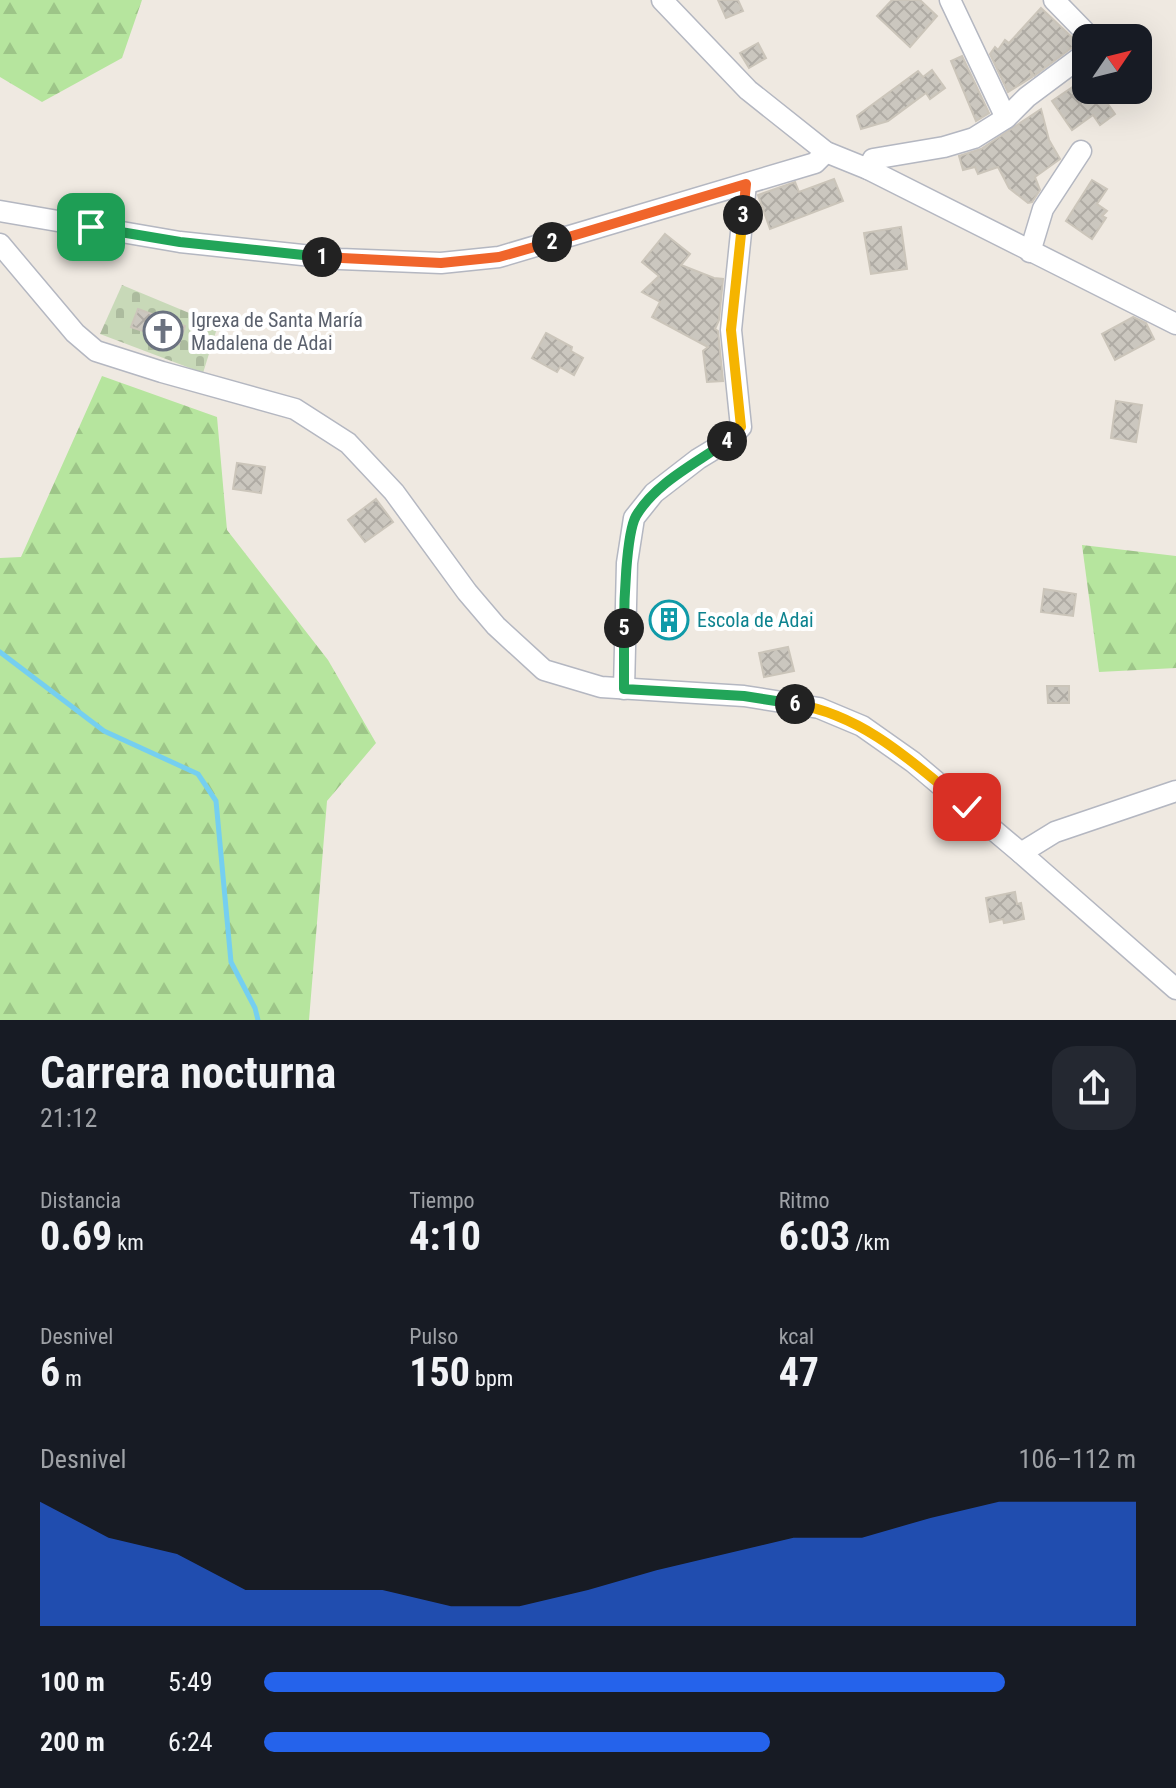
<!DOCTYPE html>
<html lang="es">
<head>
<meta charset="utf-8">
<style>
	:root { --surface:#171b24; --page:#242831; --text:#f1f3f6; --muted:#9ea1a6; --accent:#2563eb }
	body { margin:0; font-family:"Roboto Condensed",sans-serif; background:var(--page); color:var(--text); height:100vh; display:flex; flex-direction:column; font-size:30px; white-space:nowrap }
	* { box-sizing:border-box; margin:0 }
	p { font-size:26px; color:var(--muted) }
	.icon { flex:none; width:44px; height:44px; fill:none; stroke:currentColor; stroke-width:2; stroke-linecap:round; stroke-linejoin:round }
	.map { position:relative; height:1020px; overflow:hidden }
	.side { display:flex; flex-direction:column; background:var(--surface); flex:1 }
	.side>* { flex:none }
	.needle { width:52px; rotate:55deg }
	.controls { position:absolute; left:1072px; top:24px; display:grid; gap:16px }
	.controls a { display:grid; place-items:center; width:80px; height:80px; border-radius:16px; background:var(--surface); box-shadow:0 8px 32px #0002; font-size:40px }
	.pin { position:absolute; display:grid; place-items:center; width:68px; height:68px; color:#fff; margin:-34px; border-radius:16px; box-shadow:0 4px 12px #0006 }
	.km { position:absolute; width:40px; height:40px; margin:-20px; border-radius:50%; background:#222; color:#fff; font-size:22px; line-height:40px; text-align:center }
	.round { display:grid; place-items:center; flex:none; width:84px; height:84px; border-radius:24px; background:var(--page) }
	.head { display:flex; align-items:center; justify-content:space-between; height:136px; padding:0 40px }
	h1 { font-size:44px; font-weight:700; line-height:60px }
	.metrics { display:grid; grid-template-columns:repeat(3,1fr); gap:12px; height:136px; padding:8px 40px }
	.metrics div { display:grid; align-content:center }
	.metrics b { font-size:40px; font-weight:700 }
	.metrics small { font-size:22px; font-weight:400 }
	.metrics p { font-size:22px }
	.chart { height:224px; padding:16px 40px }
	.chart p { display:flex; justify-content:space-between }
	.chart svg { width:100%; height:144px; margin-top:8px; fill:var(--accent); opacity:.7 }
	ul { padding:0 40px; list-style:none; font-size:26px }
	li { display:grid; grid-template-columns:128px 96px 1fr; align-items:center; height:60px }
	li i { height:20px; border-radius:10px; background:var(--accent) }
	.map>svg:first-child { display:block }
</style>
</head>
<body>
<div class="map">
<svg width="1176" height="1020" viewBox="0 0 1176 1020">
	<defs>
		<pattern id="forest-firs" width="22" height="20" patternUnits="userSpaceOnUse" patternTransform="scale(2)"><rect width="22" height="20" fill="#b6e59e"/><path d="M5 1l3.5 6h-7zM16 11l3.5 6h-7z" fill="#9dc588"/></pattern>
		<pattern id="cemetery-stones" width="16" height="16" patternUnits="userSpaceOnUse" patternTransform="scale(2)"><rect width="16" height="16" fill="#c8d9b8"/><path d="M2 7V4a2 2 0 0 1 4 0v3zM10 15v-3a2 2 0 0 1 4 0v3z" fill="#acbb9e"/></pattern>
		<pattern id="building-cross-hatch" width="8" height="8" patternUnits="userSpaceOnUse" patternTransform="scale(2)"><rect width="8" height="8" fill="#cbc7bf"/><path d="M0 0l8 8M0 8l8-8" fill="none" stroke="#afaba4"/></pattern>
	</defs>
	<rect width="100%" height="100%" fill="#efe9e1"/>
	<g fill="url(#forest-firs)">
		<polygon points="0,0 142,0 122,58 42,102 0,77"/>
		<polygon points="102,376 217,417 227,530 328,660 376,743 327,801 309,1020 0,1020 0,558 21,557"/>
		<polygon points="1082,545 1176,556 1176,668 1099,672"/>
	</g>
	<polygon fill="url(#cemetery-stones)" points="122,285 218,325 203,373 100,334"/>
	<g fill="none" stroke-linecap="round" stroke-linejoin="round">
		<polyline stroke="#75cff0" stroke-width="5" points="0,652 104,731 198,774 216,801 231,962 255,1008 258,1020"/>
	</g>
	<g fill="url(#building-cross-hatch)" stroke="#cbc5ba" stroke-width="2">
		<polygon points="718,0 738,0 743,11 726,18"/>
		<polygon points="892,0 920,0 937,16 910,47 877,16"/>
		<polygon points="1041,8 1078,43 1034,76 1030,70 1032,77 1008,92 990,54 995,47 998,50 1005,40 1009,43"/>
		<polygon points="758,43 766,58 749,68 740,53"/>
		<polygon points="962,56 989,113 976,121 951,61"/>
		<polygon points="932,70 945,88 930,99 926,93 888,121 861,129 857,116 918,71 923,77"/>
		<polygon points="1086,78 1086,90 1098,90 1115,114 1100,125 1093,115 1072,130 1052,101"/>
		<polygon points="1041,109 1049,140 1060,159 1035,177 1040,190 1032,202 1028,203 1009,188 998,167 978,174 975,167 963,170 959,156 981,149"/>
		<polygon points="834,179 843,201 770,229 758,195 795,182 799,192"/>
		<polygon points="1092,180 1107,189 1097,204 1107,211 1102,216 1106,218 1092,239 1066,221"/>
		<polygon points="901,227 907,269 871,274 864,233"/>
		<polygon points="665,234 690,254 681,265 714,278 723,279 719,320 715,329 718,331 723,381 707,382 703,351 708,347 652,317 660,302 642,292 659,276 642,262"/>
		<polygon points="138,309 185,326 179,344 172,342 171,345 155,338 156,335 131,327"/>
		<polygon points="1133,317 1146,323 1154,339 1115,360 1102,334"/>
		<polygon points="546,333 572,347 571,351 583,358 574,375 560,367 557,372 532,358"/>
		<polygon points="1116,401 1142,405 1136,442 1111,438"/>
		<polygon points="237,463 265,467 261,493 233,489"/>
		<polygon points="376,499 393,522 365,542 348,520"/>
		<polygon points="1044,589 1076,594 1073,616 1041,612"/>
		<polygon points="667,602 685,628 671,638 653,613"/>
		<polygon points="788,647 794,671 764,677 759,653"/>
		<polygon points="1047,686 1069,686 1069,703 1048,703"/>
		<polygon points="1015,892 1017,904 1021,903 1024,919 1004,923 1003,919 990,922 986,898"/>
	</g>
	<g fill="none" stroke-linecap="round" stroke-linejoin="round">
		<defs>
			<g id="minor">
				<polyline points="662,0 748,90 826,152 868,169 1176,324"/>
				<polyline points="1054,0 1091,38"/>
				<polyline points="1006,118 1027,97 1086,53"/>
				<polyline points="868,169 873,159 944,147 974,138 1006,118 950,0"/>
				<polyline points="0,211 180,242 340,259 441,263 499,257 815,163 826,152"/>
				<polyline points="0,244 75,333 96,351 162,372 295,409 348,443 394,492 467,592 496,626 544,670 601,687 744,696 819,708 862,726 913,762 1021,853 1176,989"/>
				<polyline points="1030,252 1043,209 1081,151"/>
				<polyline points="624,689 627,563 634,518 654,493 698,459 726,442 741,427 731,330 746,184"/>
				<polyline points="1021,853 1055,832 1176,791"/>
			</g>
		</defs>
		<use href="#minor" stroke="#b4b7c1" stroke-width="23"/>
		<use href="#minor" stroke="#fff" stroke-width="20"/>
	</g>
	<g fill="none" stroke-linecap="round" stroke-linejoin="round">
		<defs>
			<polyline id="split-1" points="91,227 180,242 322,257"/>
			<polyline id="split-2" points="322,257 441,263 499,257 552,242"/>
			<polyline id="split-3" points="552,242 746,184 743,215"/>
			<polyline id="split-4" points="727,441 741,427 731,330 743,215"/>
			<path id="split-5" d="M624,628C624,605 626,534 636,516C656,482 697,463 727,441"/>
			<polyline id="split-6" points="624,628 624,689 744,696 795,704"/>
			<path id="split-7" d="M795,704C864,715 915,764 967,807"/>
		</defs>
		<use href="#split-1" stroke="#fff" stroke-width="16"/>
		<use href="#split-2" stroke="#fff" stroke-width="16"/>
		<use href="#split-3" stroke="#fff" stroke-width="16"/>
		<use href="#split-4" stroke="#fff" stroke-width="16"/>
		<use href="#split-5" stroke="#fff" stroke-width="16"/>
		<use href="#split-6" stroke="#fff" stroke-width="16"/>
		<use href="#split-7" stroke="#fff" stroke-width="16"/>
		<use href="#split-1" stroke="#22a559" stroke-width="10"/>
		<use href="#split-2" stroke="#f0652b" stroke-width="10"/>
		<use href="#split-3" stroke="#f0652b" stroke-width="10"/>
		<use href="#split-4" stroke="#f5b400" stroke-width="10"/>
		<use href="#split-5" stroke="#22a559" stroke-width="10"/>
		<use href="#split-6" stroke="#22a559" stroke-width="10"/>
		<use href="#split-7" stroke="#f5b400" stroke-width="10"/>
	</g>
	<defs>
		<symbol id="church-ring" viewBox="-11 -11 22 22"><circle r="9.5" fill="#fff" stroke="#6b7280" stroke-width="1.5"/><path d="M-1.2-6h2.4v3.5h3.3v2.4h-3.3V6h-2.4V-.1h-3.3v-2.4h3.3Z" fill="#6b7280"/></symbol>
		<symbol id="building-ring" viewBox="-11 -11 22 22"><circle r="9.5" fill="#fff" stroke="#0f9aa8" stroke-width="1.5"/><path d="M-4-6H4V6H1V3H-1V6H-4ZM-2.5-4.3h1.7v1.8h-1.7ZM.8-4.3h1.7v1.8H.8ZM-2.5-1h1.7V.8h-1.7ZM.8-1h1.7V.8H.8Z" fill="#0f9aa8"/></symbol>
	</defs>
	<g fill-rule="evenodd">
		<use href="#church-ring" x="141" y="309" width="44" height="44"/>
		<use href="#building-ring" x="647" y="598" width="44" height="44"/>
	</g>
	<g text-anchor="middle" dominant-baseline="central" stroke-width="8" stroke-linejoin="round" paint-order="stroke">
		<g font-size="20" fill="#5b616d" stroke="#fff" text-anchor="start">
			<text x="191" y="320">Igrexa de Santa María<tspan x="191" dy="23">Madalena de Adai</tspan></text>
		</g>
		<g font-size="20" fill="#0d838f" stroke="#fff" text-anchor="start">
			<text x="697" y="620">Escola de Adai</text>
		</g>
	</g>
</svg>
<div class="controls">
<a><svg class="needle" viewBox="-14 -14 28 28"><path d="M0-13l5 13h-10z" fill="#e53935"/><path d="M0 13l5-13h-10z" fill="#9ea1a6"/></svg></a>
</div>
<div class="pin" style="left:91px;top:227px;background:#1e9e55"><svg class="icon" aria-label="arrive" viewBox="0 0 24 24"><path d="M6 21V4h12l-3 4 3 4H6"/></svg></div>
<div class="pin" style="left:967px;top:807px;background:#d93025"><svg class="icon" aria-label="check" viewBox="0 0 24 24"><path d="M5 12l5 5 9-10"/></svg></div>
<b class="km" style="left:322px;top:257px">1</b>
<b class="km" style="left:552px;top:242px">2</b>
<b class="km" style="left:743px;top:215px">3</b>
<b class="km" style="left:727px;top:441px">4</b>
<b class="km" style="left:624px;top:628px">5</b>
<b class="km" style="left:795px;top:704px">6</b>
</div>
<section class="side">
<div class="head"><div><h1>Carrera nocturna</h1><p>21:12</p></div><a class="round"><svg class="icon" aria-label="share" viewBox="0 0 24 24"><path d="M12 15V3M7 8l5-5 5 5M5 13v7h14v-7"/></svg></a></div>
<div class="metrics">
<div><p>Distancia</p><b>0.69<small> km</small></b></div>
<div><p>Tiempo</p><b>4:10</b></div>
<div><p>Ritmo</p><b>6:03<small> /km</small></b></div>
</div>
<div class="metrics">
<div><p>Desnivel</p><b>6<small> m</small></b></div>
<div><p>Pulso</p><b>150<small> bpm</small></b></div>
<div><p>kcal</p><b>47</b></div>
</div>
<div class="chart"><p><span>Desnivel</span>106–112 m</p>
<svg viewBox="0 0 160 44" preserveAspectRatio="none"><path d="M0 44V6L10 17L20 22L30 33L40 33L50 33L60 38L70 38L80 33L90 27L100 22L110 17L120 17L130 11L140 6L150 6L160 6V44z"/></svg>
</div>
<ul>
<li><b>100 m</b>5:49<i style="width:85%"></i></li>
<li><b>200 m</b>6:24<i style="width:58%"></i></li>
</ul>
</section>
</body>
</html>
